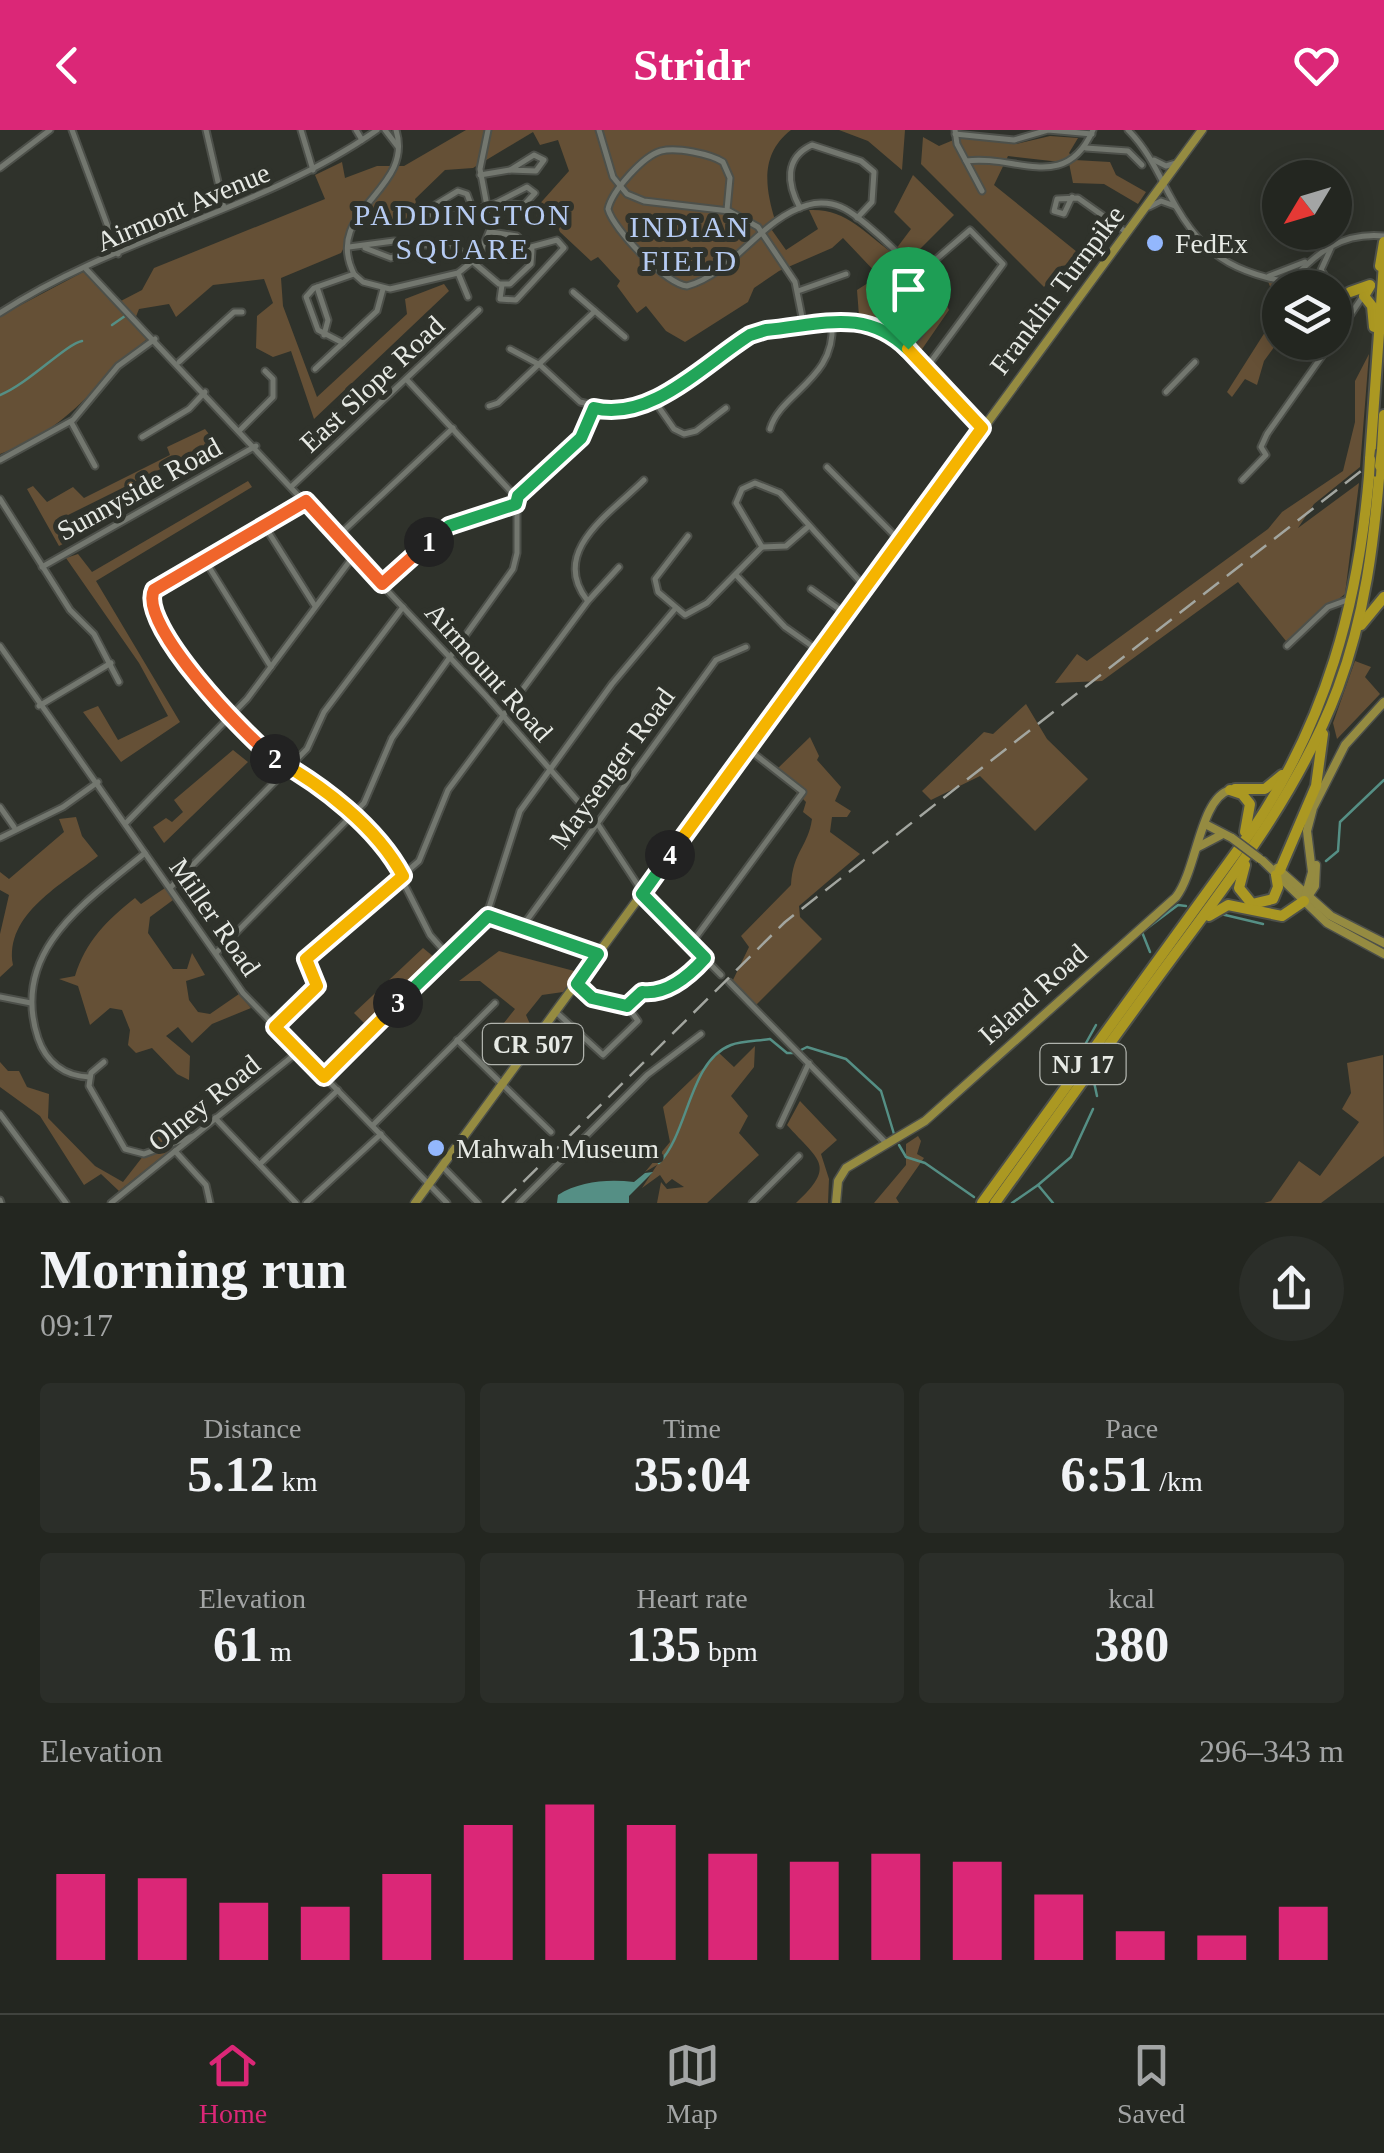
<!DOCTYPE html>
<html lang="en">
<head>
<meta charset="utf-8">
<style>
	:root { --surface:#232620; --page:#2b2e29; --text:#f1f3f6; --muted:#a3a5a5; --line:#40433e; --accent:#db2777 }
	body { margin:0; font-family:"Times New Roman",serif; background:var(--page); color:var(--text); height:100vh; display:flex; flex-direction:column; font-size:38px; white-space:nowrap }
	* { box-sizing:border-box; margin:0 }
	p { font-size:32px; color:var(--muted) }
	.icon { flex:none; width:55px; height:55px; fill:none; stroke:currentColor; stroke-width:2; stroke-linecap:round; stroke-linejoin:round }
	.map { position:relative; height:1073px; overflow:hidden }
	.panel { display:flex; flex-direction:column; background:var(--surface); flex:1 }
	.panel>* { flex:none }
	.needle { width:65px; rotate:232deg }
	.controls { position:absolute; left:1262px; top:30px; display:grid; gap:20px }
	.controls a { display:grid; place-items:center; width:90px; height:90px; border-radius:50%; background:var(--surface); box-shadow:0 5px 25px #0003,0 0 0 2px var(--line); font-size:50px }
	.pin { position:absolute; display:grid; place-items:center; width:85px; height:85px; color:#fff; margin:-102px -42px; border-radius:50% 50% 50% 0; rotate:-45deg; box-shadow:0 0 10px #0007 }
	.pin .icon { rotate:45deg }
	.km { position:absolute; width:50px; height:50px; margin:-25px; border-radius:50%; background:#222; color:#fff; font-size:28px; line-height:50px; text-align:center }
	.round { display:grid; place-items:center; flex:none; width:105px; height:105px; border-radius:52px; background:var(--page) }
	.headline { display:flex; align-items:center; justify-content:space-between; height:170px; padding:0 40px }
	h1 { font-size:55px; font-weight:700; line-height:75px }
	.stats { display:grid; grid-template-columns:repeat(3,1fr); gap:15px; height:170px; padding:10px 40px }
	.stats div { display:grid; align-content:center; border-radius:10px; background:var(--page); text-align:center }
	.stats b { font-size:50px; font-weight:700 }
	.stats small { font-size:28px; font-weight:400 }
	.stats p { font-size:28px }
	.chart { height:280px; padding:20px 40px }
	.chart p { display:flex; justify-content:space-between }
	.chart svg { width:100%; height:180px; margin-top:10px; stroke:var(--accent); stroke-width:6 }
	header { display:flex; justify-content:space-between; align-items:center; height:130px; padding:0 40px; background:var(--accent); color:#fff; font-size:45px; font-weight:700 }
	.tab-bar { display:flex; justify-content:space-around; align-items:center; height:140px; border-top:2px solid var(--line); background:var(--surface); font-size:28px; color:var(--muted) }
	.tab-bar a { display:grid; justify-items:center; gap:5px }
	.tab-bar .selected { color:var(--accent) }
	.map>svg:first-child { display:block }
</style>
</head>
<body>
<header><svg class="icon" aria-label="back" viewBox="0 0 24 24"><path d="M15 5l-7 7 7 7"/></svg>Stridr<svg class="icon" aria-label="heart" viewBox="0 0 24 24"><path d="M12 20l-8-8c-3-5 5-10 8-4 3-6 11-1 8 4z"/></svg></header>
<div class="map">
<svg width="1384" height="1073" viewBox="0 0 1384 1073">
	<rect width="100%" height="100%" fill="#2f322b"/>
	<g fill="#655036">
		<path d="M466,0H791C760,24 765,57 775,90L769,96L786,120L818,99L809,80C846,78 864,103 893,123L911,99L894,82L913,45L954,85L870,169L907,202L926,174L921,150L929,139L949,180L918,225L887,196L859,186L857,160L879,146L843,108L832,118L779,141L754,158L748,172L685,212L666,201L646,176L637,183L617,156L620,151L598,127L591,131L560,102L553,86L536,91V78L569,41L558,10L540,15L533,2L473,38L445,40L415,69L419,83L395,95H356L341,123L281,148L283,176L317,267L407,184L405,169L444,154L449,161L314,289L291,221L273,227L256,218L257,186L273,173L264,149L213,155L176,187L169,174L139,179L133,194L148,208C92,255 73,297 0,324V186L85,141L117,173L142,160L154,138L325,69L315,45L342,32L345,48L377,36H404Z"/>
		<polygon points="839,0 905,0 902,40 868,11"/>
		<polygon points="963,6 1016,14 1050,6 1078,8 1069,23 1075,30 1110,32 1116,45 1146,62 1138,74 1104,54 1073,53 1069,33 1008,26 994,55 1082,126 1076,134 1061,136 1044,157 921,34 923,7 939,16"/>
		<polygon points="1266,146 1294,157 1280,158 1280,209 1264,231 1257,255 1245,249 1232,267 1227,262 1279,180"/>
		<polygon points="1369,224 1360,337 1314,374 1298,398 1359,353 1345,464 1286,511 1238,452 1102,551 1055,553 1077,524 1087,531 1268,399 1282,382 1343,341 1355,292 1355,251"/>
		<polygon points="205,299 215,312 58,390 69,411 59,416 27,359 33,356 47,372 73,357 84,368 170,325 167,317"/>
		<polygon points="248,351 252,357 96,451 180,592 121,632 83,582 98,576 118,610 168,586 139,533 66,428 78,424 92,442"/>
		<polygon points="1355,531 1371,537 1365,547 1380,564 1337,609 1333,593"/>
		<polygon points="1026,574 1047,609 1088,649 1035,701 980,646 931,670 922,661 984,602 993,604"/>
		<path d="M810,607L819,626L817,630L841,657L835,671L851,681L847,687H832L830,702L860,724L799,776L800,787L822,809L756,875L732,852L749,817L741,806L791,755C793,721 808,717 812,689L803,682L806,672L775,641Z"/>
		<polygon points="233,620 248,632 164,713 153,697 166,688 172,692 183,682 174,670"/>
		<path d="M76,687L82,706L98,726C63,754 4,784 13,835L0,847V804L9,765L0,760V742L9,749L64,702L59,689Z"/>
		<path d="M165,758L173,770L150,787L148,803L173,839H187L192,823L205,845L186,851L189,870L198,882L210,884L239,864L251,878L212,894L192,913L178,897L166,906L190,926L189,950L177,944L152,918L136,923L128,915L130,900L122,880L110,878L90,895L78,856L59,849L75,846C86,811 106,791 135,768L141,774Z"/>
		<polygon points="423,818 434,827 366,895 354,883"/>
		<polygon points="499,821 578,842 563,862 542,865 526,885 533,901 528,908 512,902 506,912 512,923 504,934 492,921 496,903 515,879 480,851 459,851"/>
		<polygon points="755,916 754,937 731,966 748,986 739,1003 759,1025 707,1073 657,1073 661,1052 667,1059 684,1057 672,1049 666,1054 660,1045 642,1058 657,1035 645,1042 670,1012 663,977 719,923 734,937"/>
		<polygon points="1383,925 1384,1026 1321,1073 1264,1073 1271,1071 1299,1031 1320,1046 1359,992 1342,979 1351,963 1347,933"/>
		<polygon points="0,932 8,941 19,941 27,957 49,964 48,988 95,1036 123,1052 168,994 180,1012 119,1061 101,1044 84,1055 40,986 0,957"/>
		<path d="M800,971L837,1010L821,1024L829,1049L828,1073H796C837,1035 819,1031 787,995Z"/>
		<polygon points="918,1006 921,1011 917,1024 924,1028 896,1068 899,1073 874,1073 906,1035 906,1014"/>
	</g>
	<path fill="#558f85" d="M645,1043L653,1042L629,1066V1073H557L558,1065C580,1051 608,1049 634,1052Z"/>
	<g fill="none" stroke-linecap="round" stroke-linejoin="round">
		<g stroke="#558f85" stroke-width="2.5">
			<polyline points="112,195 125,186"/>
			<path d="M0,265C28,254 66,214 82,211"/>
			<polyline points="1326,731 1338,721 1340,692 1384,650"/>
			<polyline points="1221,784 1263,794"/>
			<polyline points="1150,822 1142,802 1178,775 1186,776"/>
			<polyline points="1086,913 1096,895"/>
			<polyline points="799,921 807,917 846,929 881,961 894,1004"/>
			<polyline points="1094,952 1097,966"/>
			<polyline points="899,1015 906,1027 925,1033 974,1067"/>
			<path d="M659,1033C689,1002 689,931 731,915C742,911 758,911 770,909L787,923H793"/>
			<polyline points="1038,1055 1071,1027 1093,979"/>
			<polyline points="1012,1073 1038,1055 1053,1073"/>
		</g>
		<defs>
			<g id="minor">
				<polyline points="72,0 118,124"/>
				<polyline points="206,0 224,78"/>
				<polyline points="301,0 313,40"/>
				<polyline points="356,0 362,10"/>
				<polyline points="385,0 398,17"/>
				<path d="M396,0C415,61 322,80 354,144L363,152L390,159L458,143L479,126L491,97L480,39L488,0"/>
				<polyline points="599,0 613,47 627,64 644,71 729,81 758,97 795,152 804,197"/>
				<polyline points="955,0 957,14 982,61"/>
				<path d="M1128,0C1147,19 1157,41 1169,64C1207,136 1241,144 1317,158"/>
				<polyline points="955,4 1014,10 1048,0 1092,4"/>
				<polyline points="1086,18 1128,21 1142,35"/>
				<polygon points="534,25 544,30 536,41 510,40"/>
				<polyline points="1154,30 1166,36 1176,33"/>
				<path d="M966,31C1016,24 1065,64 1093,0"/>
				<polyline points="0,38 50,0"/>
				<polyline points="480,45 510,40"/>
				<polygon points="527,57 535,63 524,75 496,73"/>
				<polygon points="458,61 467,64 473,80 431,85 430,78"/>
				<polyline points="1072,67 1064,84 1054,81 1057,69 1078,68 1126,102"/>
				<polyline points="1149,77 1161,71 1175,76"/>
				<path d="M800,78C787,54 784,28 812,15L861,31L874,42L872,72L857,88"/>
				<polyline points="473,80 496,73"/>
				<path d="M727,80L730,48L723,32C710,24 677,17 661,21C643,26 612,61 608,79C613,99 666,154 687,156C734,143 761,88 808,75C820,71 834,73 845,79C864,89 933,151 933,172C933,191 918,205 908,219"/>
				<polyline points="349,117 394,111 417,115"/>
				<polyline points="365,118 391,128 420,115 453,115 499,154 510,154 531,134 532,120 517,106 491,102"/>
				<polyline points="1331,118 1321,140 1333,158"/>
				<polyline points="86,139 487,567 597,693 649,772 721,845"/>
				<polyline points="458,143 468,167"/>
				<polyline points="919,144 970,100 1003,134 926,238"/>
				<polyline points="1269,146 1305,132"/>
				<path d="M1290,152C1317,122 1342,102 1384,106"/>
				<polyline points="502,155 500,169 516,170 564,118 557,110 531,117"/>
				<polyline points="317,157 328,190 324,205"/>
				<polyline points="1335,160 1347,162"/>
				<polyline points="798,161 846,144"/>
				<polyline points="573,162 625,207"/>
				<path d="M0,183C117,106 262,81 377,0"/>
				<polyline points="1335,208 1363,166"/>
				<polyline points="343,213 318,200 306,167 314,158 354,144"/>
				<polyline points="510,219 540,235 580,272 620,281 658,267 758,202 868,192 885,198 900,211 982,298"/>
				<polyline points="179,232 234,182 242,182"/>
				<polyline points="315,239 377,181 383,159"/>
				<polyline points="407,250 517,368"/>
				<polyline points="1166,262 1195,232"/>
				<polyline points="653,269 674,299 684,304 696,301 726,278"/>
				<polyline points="489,276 498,273 595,181"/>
				<polyline points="71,292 95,336"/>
				<path d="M770,299C780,263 836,249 832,194"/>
				<polyline points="240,300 273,267 273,249 265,241"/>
				<polyline points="142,307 189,279 205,262"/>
				<polyline points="0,330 73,290 118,236 155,209"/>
				<polyline points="827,337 899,410"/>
				<polyline points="1242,350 1266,325 1261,317 1267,304 1332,212"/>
				<polyline points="292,356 479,180"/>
				<polyline points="517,368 581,308 594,278"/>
				<polyline points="0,369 70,480 94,504 119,552"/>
				<polyline points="306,371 156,457 150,474 215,572 271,627 315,651 390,726 430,805 446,823"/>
				<polyline points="264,395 315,476"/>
				<polyline points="339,405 453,298"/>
				<polyline points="688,406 655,449 658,462 685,485 707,473 762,417"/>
				<polyline points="762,417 736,373 742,359 755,353 780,363 865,457"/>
				<polyline points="762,417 786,416 809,396"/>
				<polyline points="204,429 271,537"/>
				<polyline points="42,437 256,316"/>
				<polyline points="737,446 785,497 819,521"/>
				<polyline points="382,454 442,400 516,374"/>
				<polyline points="811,459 846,484"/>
				<path d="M587,470C549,421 611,383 644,350"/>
				<polyline points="0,516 243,863 447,1073"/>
				<polyline points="1287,516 1328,477 1350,469"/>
				<polyline points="39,576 111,533"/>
				<polyline points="0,677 14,697"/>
				<polyline points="126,693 247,569 355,424"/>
				<polyline points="0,708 63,677 98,652"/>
				<polyline points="171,757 307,619 324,582 403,477"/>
				<polyline points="487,787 598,824"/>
				<polyline points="522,797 716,530 746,517"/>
				<polyline points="691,814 803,662 748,619"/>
				<polyline points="216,823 364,673 392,608 513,439 517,423 517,368"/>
				<polyline points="729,852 887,1014"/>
				<path d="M577,854L592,868L627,876L639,863C666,862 685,850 704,830"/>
				<polyline points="0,867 31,873"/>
				<polyline points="556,882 603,925 638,891 628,877"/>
				<polyline points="275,897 317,856 306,829 419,731 448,660 588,471 619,437"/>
				<polyline points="457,910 551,1002"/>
				<polyline points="104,932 91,943 89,956 125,1019 144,1024 193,1006"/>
				<path d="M89,947C64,946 46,932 38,908C9,821 87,771 145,723"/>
				<polyline points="324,947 486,787 520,681 612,554 675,479"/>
				<polyline points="0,984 66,1073"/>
				<polyline points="215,988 296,1073"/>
				<polyline points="373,995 495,873"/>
				<polyline points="780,995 809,933"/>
				<polyline points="175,1021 206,1055 210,1073"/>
				<polyline points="260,1034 338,960"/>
				<polyline points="443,1037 478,1073"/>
				<polyline points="0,1070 1,1073"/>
				<polyline points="111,1073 299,921"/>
				<polyline points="306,1073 381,1004"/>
				<polyline points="519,1073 647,945 701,904"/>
				<polyline points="752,1073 799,1026"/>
			</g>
			<g id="major">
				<polyline points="1205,694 1232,708"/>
				<polyline points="1198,717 1221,705"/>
				<polyline points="1263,731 1327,793 1384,824"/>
				<polyline points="1277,738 1331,786 1384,813"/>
				<polyline points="1307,768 1315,756 1316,735"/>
				<polyline points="1304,771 1312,742 1307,701 1313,678 1345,615 1384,572"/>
				<polyline points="415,1073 1202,0"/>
				<path d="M836,1073L838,1051L846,1038L925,991L1176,767C1197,740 1200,668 1230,660"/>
			</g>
			<g id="highway">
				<polyline points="1380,136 1384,112"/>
				<polyline points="1370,156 1364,166 1372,176 1374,197"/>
				<polyline points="1350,162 1370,155"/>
				<polyline points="1382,320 1384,285"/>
				<polyline points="1370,329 1384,133"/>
				<polyline points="1361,495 1384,467"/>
				<polyline points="1235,659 1265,659 1282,645"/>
				<polyline points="1230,660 1242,664 1250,674 1245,702"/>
				<polyline points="1245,735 1239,758 1252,774 1273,769 1278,757 1276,745"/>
				<polyline points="1280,740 1316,656 1323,604"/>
				<polyline points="1209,786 1228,775 1282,786 1304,771"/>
				<path d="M982,1073L1253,699C1326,591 1358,475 1369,346"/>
				<path d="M995,1073C1057,987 1118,901 1181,816C1242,734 1302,654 1338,558C1365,486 1374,412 1380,336"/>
			</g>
		</defs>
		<use href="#minor" stroke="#4d504a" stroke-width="9"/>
		<use href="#major" stroke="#4d504a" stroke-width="11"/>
		<use href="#highway" stroke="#4d504a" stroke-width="14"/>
		<use href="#minor" stroke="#73776f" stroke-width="5"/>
		<use href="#major" stroke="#958b41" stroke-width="8"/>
		<use href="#highway" stroke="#ab9822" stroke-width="10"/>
		<polyline stroke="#a3a6a0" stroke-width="2.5" stroke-dasharray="20 10" stroke-linecap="butt" points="502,1073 785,792 1384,323"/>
		<defs>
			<polyline id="major-bridge" points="1232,708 1260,729"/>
			<g id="highway-bridge">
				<polyline points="1380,336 1382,320"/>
				<polyline points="1369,346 1370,329"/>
			</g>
		</defs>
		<use href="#major-bridge" stroke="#4d504a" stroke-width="11" stroke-linecap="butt"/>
		<use href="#highway-bridge" stroke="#4d504a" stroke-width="14" stroke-linecap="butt"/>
		<use href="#major-bridge" stroke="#958b41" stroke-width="8"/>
		<use href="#highway-bridge" stroke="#ab9822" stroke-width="10"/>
	</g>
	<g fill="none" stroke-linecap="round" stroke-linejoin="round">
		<defs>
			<path id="split-1" d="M429,412L449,396L516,374L518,366L581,308L594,278C651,292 705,233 750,205L766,200C821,195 865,177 908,219"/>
			<path id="split-2" d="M275,629C247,607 137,494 154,460L306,371L382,454L429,412"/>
			<path id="split-3" d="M275,629C322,655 377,697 403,746L306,829L317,856L275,897L324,947L398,873"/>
			<path id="split-4" d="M398,873L488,786L598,824L577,854L592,868L627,876L642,862C667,865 689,846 705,828L642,764L670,725"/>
			<polyline id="split-5" points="670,725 982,298 908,219"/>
		</defs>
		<use href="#split-1" stroke="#fff" stroke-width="20"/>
		<use href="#split-2" stroke="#fff" stroke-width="20"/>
		<use href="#split-3" stroke="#fff" stroke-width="20"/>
		<use href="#split-4" stroke="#fff" stroke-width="20"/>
		<use href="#split-5" stroke="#fff" stroke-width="20"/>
		<use href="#split-1" stroke="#22a559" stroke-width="12"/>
		<use href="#split-2" stroke="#f0652b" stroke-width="12"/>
		<use href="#split-3" stroke="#f5b400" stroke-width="12"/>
		<use href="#split-4" stroke="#22a559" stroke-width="12"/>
		<use href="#split-5" stroke="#f5b400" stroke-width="12"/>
	</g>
	<g fill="#93b7fd" stroke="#2f322b" stroke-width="4">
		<circle cx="1155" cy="113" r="10"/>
		<circle cx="436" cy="1018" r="10"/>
	</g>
	<g text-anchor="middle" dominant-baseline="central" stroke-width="10" stroke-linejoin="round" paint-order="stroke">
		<g fill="#2f322b" stroke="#b0b3ad" stroke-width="2.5">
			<rect x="483" y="894" width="100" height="40" rx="8"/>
			<rect x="1040.5" y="914" width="85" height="40" rx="8"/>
		</g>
		<g font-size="25" font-weight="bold" fill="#e7eae5">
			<text x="533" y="914">CR 507</text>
			<text x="1083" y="934">NJ 17</text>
		</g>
		<g font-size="28" fill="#e7eae5" stroke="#2f322b">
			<text transform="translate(183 77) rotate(-23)">Airmont Avenue</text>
			<text transform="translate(1057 160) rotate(-53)">Franklin Turnpike</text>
			<text transform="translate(372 254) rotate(-43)">East Slope Road</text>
			<text transform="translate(139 359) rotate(-29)">Sunnyside Road</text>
			<text transform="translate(489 542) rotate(48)">Airmount Road</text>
			<text transform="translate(612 638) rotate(-54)">Maysenger Road</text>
			<text transform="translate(215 787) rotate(55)">Miller Road</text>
			<text transform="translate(1033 864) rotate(-42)">Island Road</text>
			<text transform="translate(204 973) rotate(-39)">Olney Road</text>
		</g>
		<g font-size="28" fill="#e7eae5" stroke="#2f322b" text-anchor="start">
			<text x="1175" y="113">FedEx</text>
			<text x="456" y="1018">Mahwah Museum</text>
		</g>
		<g font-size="30" letter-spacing="2.5" fill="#b6cbf2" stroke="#2f322b">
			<text x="463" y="84">PADDINGTON<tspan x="463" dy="34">SQUARE</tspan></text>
			<text x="690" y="96">INDIAN<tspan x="690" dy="34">FIELD</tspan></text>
		</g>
	</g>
</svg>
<div class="controls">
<a><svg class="needle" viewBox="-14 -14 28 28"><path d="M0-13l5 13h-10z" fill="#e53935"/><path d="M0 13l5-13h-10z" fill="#a3a5a5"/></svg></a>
<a><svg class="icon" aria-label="layers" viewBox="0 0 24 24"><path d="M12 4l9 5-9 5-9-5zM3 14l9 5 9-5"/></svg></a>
</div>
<div class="pin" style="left:908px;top:219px;background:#1e9e55"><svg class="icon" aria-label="arrive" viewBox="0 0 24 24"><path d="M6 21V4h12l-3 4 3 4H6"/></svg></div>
<b class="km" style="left:429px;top:412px">1</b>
<b class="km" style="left:275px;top:629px">2</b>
<b class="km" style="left:398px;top:873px">3</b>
<b class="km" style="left:670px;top:725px">4</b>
</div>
<section class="panel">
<div class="headline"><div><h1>Morning run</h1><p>09:17</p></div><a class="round"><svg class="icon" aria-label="share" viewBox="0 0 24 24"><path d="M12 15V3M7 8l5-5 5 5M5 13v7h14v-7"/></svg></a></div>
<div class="stats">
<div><p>Distance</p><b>5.12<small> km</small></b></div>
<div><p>Time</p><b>35:04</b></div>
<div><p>Pace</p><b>6:51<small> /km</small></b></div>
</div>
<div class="stats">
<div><p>Elevation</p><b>61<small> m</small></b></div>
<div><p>Heart rate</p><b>135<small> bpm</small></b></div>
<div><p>kcal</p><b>380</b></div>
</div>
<div class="chart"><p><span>Elevation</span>296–343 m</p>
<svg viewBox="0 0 160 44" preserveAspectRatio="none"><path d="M5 44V23M15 44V24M25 44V30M35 44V31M45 44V23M55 44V11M65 44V6M75 44V11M85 44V18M95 44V20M105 44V18M115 44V20M125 44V28M135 44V37M145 44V38M155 44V31"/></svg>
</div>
</section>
<nav class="tab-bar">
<a class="selected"><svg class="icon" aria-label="home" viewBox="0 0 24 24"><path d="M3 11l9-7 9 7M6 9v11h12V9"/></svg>Home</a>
<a><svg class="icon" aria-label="map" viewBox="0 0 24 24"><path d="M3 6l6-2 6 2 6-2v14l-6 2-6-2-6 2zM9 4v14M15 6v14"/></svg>Map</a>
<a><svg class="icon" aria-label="saved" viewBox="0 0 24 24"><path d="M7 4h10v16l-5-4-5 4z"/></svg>Saved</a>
</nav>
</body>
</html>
